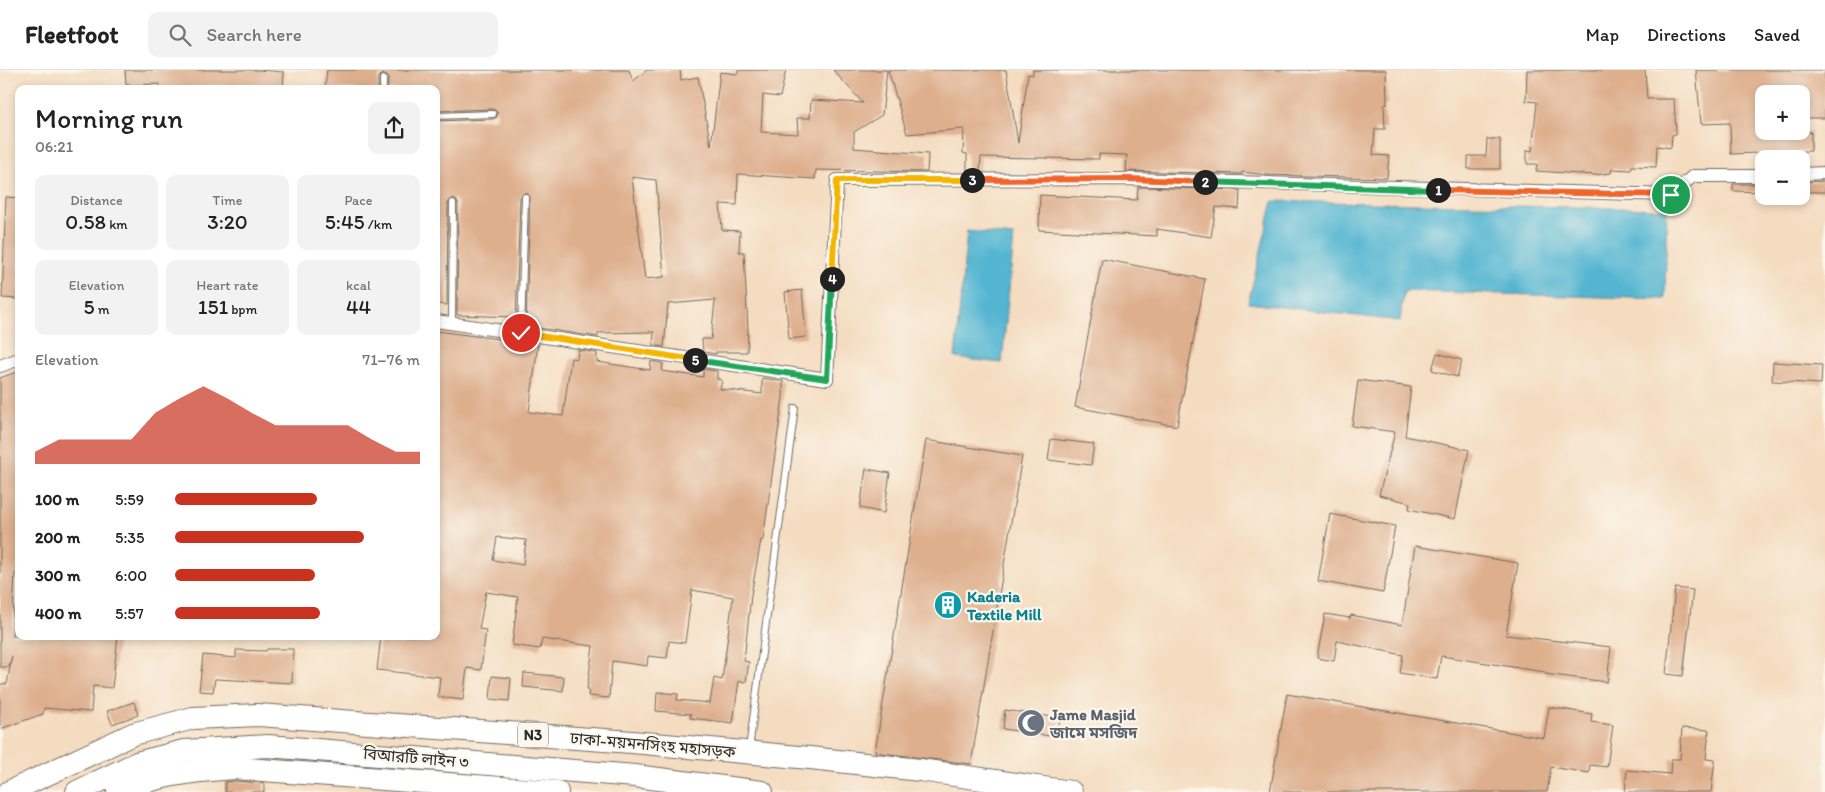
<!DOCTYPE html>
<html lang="en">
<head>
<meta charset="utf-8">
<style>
	:root { --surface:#fff; --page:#f2f2f2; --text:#222; --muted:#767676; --line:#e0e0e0; --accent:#c8321e }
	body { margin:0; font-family:Itim,"Noto Sans Bengali",sans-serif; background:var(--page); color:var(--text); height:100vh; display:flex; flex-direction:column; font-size:19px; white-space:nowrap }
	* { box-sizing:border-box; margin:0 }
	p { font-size:16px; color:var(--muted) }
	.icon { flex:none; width:28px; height:28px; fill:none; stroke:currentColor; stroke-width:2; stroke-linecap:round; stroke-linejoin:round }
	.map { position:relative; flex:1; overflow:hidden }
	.details { position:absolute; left:15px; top:15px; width:425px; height:555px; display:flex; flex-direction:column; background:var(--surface); border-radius:10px; box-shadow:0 2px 8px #0003 }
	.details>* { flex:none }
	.controls { position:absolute; left:1755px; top:15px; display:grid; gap:10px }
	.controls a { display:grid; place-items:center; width:55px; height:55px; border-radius:10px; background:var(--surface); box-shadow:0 2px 8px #0003; font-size:25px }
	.pin { position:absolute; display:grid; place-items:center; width:42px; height:42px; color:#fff; margin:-21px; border:2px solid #fff; border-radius:50%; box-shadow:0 1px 5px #0007 }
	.km { position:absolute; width:25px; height:25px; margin:-12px; border-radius:50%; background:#222; color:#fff; font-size:14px; line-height:25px; text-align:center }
	.round { display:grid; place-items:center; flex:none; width:52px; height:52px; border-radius:10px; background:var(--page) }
	.head { display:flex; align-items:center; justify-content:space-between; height:85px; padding:0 20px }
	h1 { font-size:28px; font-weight:600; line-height:38px }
	.figures { display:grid; grid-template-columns:repeat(3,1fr); gap:8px; height:85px; padding:5px 20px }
	.figures div { display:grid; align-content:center; border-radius:10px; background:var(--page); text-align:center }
	.figures b { font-size:21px; font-weight:600 }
	.figures small { font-size:14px; font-weight:400 }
	.figures p { font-size:14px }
	.chart { height:140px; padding:10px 20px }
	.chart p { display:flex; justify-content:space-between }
	.chart svg { width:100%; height:90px; margin-top:5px; fill:var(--accent); opacity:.7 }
	ul { padding:0 20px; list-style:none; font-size:16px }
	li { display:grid; grid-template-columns:80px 60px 1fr; align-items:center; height:38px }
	li i { height:12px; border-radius:6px; background:var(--accent) }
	header { display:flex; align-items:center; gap:30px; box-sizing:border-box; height:70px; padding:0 25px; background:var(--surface); border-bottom:1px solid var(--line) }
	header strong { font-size:24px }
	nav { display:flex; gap:28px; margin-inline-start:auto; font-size:18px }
	.search { width:350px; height:45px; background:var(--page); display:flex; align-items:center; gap:12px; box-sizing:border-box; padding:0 18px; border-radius:10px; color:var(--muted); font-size:19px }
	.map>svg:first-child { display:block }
</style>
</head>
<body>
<header>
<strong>Fleetfoot</strong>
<div class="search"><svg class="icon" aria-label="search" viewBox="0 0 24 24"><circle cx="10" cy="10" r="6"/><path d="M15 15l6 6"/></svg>Search here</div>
<nav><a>Map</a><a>Directions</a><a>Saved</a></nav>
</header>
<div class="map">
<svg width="1825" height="722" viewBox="0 0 1825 722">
	<rect width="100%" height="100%" fill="#fbf7ec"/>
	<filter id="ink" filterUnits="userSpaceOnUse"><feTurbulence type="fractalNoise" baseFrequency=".02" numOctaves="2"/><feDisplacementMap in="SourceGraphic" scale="10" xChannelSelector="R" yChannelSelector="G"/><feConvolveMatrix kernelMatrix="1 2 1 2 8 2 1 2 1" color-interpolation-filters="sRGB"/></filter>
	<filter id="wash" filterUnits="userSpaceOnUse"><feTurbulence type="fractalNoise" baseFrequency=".0096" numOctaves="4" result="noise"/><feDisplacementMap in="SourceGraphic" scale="20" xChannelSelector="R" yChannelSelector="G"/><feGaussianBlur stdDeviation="1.12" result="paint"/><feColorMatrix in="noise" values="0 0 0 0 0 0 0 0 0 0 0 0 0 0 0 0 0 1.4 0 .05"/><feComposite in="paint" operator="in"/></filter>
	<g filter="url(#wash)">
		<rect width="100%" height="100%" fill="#f4dcc0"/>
		<g fill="#52b5d1" stroke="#3e707e">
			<polygon points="1273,131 1667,139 1665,229 1404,221 1400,251 1248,233"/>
			<polygon points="967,161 1014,166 1002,293 955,288"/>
		</g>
		<g id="blocks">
			<g fill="#deaf8d" fill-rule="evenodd">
				<polygon points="125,0 258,0 284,2 283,19 213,15 213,19 160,19 160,14 126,15"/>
				<path d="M327,0H629L633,11L647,0H680L681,10L698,7L711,76L720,2L738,4V0H786L780,27L763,25L761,62L798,64L797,48H810L811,30L863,33L833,0H887L882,45L854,62V78L928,84L927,102L816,100L815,109L738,104L737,135L720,134L722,160L740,161L739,182H744L748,260L747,282H716V284L703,282L702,269H711L715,230L668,234L664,277L653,275L654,262L598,263V267L526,256L530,127L526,122L520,127L516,247L457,245L458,133L454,128L448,133L447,235L436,234V51L493,49L497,47V42L493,39L436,41V19H388V7L383,4L378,7V19H325ZM632,107L656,110L664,207L645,209Z"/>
				<polygon points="888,0 1006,0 1018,73 1028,4 1033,5 1033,0 1386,0 1387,34 1384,35 1385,59 1375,59 1373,85 1389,86 1387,108 1268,105 1242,102 1242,104 1126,101 1127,85 1099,84 1099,89 981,87 980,101 967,101 967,84 963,83 964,59 907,64"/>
				<polygon points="1527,0 1645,0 1647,29 1674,29 1676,64 1672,65 1671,78 1657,76 1656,97 1632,96 1631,100 1612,99 1611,103 1595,105 1536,101 1537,94 1527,94 1527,80 1532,81 1537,32 1526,31"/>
				<polygon points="1696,0 1825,0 1825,48 1801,48 1801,24 1764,24 1764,64 1811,62 1811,81 1731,84 1730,53 1701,54"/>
				<polygon points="1487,69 1500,69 1500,99 1468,99 1468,86 1486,86"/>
				<polygon points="1825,111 1825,122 1801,122 1801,112"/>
				<polygon points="1733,114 1764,114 1764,122 1733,121"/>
				<polygon points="1138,117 1240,120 1239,139 1216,137 1211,167 1157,159 1157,166 1039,160 1040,125 1137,130"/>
				<polygon points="6,127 19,128 19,229 2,228"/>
				<polygon points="1102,189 1205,209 1177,356 1075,337"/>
				<polygon points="802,220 806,267 789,269 785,222"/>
				<path d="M436,261L538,274L529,342L563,346L571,288L577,289L578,280L597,283V292L650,300L651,291L663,293L662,301L703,307V299L717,301V309L722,310L720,319L762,324V308L783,311V327L763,470H761L751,525L744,591L749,592L746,612L739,611L733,653L690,648L691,644L656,641L657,622L678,624L677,630L710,633L714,608L722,610L733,527L692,520L685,573L669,571L667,588L648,586L647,596L612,591L609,628L588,626L589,619H587L593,576L542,569L540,579L512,575L518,527L486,522L479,559L486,560L481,600L467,598L463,630L438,627L440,607L377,600L381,566H436V482L438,469H436ZM497,467L526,470L523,495L493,490Z"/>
				<polygon points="1437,283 1462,290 1457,307 1432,300"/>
				<polygon points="1773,292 1822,295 1821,314 1772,311"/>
				<polygon points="19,301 19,504 15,503 12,566 118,566 112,618 93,616 91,642 44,638 43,644 0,659 0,614 7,614 12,586 9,597 0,597 0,308"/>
				<polygon points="1358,310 1411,317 1405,366 1469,380 1455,449 1409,439 1410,433 1379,425 1395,362 1352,356"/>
				<polygon points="1051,369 1094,374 1091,395 1048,390"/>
				<polygon points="926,370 1022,386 971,694 875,682"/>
				<polygon points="866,399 890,403 884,443 860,438"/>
				<polygon points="1330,444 1395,456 1383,523 1318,511"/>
				<polygon points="1415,476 1518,493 1506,565 1611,577 1607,612 1545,604 1545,602 1441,586 1437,609 1400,603 1403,585 1337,571 1334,591 1317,588 1325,544 1350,548 1351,545 1402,555"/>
				<polygon points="1675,518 1693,520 1683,606 1666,604"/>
				<polygon points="267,579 293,579 292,613 215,609 213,622 199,621 203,585 236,588 236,580 266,581"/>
				<polygon points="524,603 564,607 563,621 523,617"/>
				<polygon points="492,606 511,608 509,631 490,629"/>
				<polygon points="1287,624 1544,668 1549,637 1592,644 1591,652 1613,655 1607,697 1590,695 1589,703 1551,697 1547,722 1270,722"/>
				<polygon points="134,632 138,645 112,654 107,641"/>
				<polygon points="1005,640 1060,648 1057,667 1003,659"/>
				<polygon points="1682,658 1709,660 1706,689 1715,690 1711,722 1625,722 1627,700 1670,704 1671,689 1680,689"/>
				<polygon points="234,711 264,713 264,722 225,722 225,712"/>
			</g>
		</g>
	</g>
	<g filter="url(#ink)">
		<use href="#blocks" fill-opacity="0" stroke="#71695f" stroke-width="1"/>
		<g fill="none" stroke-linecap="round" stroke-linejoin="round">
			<defs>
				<g id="lane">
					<polyline points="383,19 383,9"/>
					<polyline points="436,46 493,44"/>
					<polyline points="452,253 453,133"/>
					<polyline points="521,263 525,127"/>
					<polyline points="749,679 795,338"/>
				</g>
				<g id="street">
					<polyline points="1801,104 1825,103"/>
					<polyline points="436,251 827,309 837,110 1130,109 1671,125 1693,106 1764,106"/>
					<polyline points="0,296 19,289"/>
				</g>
				<g id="highway">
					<polyline points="9,722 133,664 193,648 258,645 632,672 810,688 920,700 1071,722"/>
					<polyline points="77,722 137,693 184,681 268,676 635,706 762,722"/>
					<path d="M118,722C155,705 194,701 234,698L557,722"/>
				</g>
			</defs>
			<use href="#lane" stroke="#71695f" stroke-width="8"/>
			<use href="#street" stroke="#71695f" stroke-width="14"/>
			<use href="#highway" stroke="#71695f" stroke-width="24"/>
			<use href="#lane" stroke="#fff" stroke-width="6"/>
			<use href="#street" stroke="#fff" stroke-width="12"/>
			<use href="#highway" stroke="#fff" stroke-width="22"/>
		</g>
	</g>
	<g fill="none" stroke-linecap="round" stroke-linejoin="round" filter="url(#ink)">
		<defs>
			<polyline id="split-1" points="1438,120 1671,125"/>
			<polyline id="split-2" points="1205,112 1438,120"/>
			<polyline id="split-3" points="972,110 1130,109 1205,112"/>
			<polyline id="split-4" points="832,209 837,110 972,110"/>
			<polyline id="split-5" points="695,290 827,309 832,209"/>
			<polyline id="split-6" points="521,263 695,290"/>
		</defs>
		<use href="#split-1" stroke="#fff" stroke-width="10"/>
		<use href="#split-2" stroke="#fff" stroke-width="10"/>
		<use href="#split-3" stroke="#fff" stroke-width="10"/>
		<use href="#split-4" stroke="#fff" stroke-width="10"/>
		<use href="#split-5" stroke="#fff" stroke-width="10"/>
		<use href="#split-6" stroke="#fff" stroke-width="10"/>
		<use href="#split-1" stroke="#f0652b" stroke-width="6"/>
		<use href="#split-2" stroke="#22a559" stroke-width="6"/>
		<use href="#split-3" stroke="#f0652b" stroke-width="6"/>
		<use href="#split-4" stroke="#f5b400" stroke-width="6"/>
		<use href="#split-5" stroke="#22a559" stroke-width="6"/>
		<use href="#split-6" stroke="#f5b400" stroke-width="6"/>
	</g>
	<defs>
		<symbol id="building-disc" viewBox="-11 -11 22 22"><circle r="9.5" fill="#0f9aa8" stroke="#fbf7ec"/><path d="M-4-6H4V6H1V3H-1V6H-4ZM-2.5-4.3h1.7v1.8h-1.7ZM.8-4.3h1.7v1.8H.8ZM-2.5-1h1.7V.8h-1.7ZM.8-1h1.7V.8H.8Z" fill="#fff"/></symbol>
		<symbol id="mosque-disc" viewBox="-11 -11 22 22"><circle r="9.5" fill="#6b7280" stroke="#fbf7ec"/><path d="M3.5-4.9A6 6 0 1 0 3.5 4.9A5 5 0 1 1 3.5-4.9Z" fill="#fff"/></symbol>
	</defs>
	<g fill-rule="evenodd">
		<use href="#building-disc" x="932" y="519" width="32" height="32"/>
		<use href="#mosque-disc" x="1015" y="637" width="32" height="32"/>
	</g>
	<g text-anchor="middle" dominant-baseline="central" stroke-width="4.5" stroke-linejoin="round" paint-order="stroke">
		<rect fill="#fbf7ec" stroke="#696865" stroke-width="1" x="518" y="652.5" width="30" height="25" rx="4"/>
		<g font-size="15" font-weight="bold" fill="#2b2b2b">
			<text x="533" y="665">N3</text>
		</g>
		<g font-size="16" font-weight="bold" fill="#0d838f" stroke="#fbf7ec" text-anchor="start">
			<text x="967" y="526">Kaderia<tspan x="967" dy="18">Textile Mill</tspan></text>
		</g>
		<g font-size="16" font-weight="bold" fill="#5b616d" stroke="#fbf7ec" text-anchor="start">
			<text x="1050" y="644">Jame Masjid<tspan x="1050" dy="18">জামে মসজিদ</tspan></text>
		</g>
		<g font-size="16" fill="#2b2b2b" stroke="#fbf7ec">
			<text transform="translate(653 675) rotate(5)">ঢাকা-ময়মনসিংহ মহাসড়ক</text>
			<text transform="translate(416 688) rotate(5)">বিআরটি লাইন ৩</text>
		</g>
	</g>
</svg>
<div class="controls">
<a>+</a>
<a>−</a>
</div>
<div class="pin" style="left:1671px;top:125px;background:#1e9e55"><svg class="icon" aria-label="arrive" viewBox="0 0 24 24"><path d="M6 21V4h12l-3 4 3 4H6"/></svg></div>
<div class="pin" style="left:521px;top:263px;background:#d93025"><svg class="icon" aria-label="check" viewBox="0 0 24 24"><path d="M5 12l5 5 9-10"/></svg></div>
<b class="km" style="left:1438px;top:120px">1</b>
<b class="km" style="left:1205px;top:112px">2</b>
<b class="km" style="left:972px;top:110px">3</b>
<b class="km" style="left:832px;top:209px">4</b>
<b class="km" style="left:695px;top:290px">5</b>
<section class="details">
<div class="head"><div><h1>Morning run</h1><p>06:21</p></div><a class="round"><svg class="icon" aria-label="share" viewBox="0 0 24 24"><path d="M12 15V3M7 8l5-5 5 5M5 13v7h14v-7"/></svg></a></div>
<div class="figures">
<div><p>Distance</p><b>0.58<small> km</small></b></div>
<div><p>Time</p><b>3:20</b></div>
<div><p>Pace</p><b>5:45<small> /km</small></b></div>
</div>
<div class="figures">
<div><p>Elevation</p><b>5<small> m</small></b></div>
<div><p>Heart rate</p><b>151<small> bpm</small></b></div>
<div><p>kcal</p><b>44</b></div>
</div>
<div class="chart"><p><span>Elevation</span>71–76 m</p>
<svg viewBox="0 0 160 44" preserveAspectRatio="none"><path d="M0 44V38L10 32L20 32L30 32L40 32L50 19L60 12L70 6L80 12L90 19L100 25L110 25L120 25L130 25L140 32L150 38L160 38V44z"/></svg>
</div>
<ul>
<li><b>100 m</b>5:59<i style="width:58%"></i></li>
<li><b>200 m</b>5:35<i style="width:77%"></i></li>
<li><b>300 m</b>6:00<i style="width:57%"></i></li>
<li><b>400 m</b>5:57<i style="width:59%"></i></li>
</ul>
</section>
</div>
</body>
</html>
